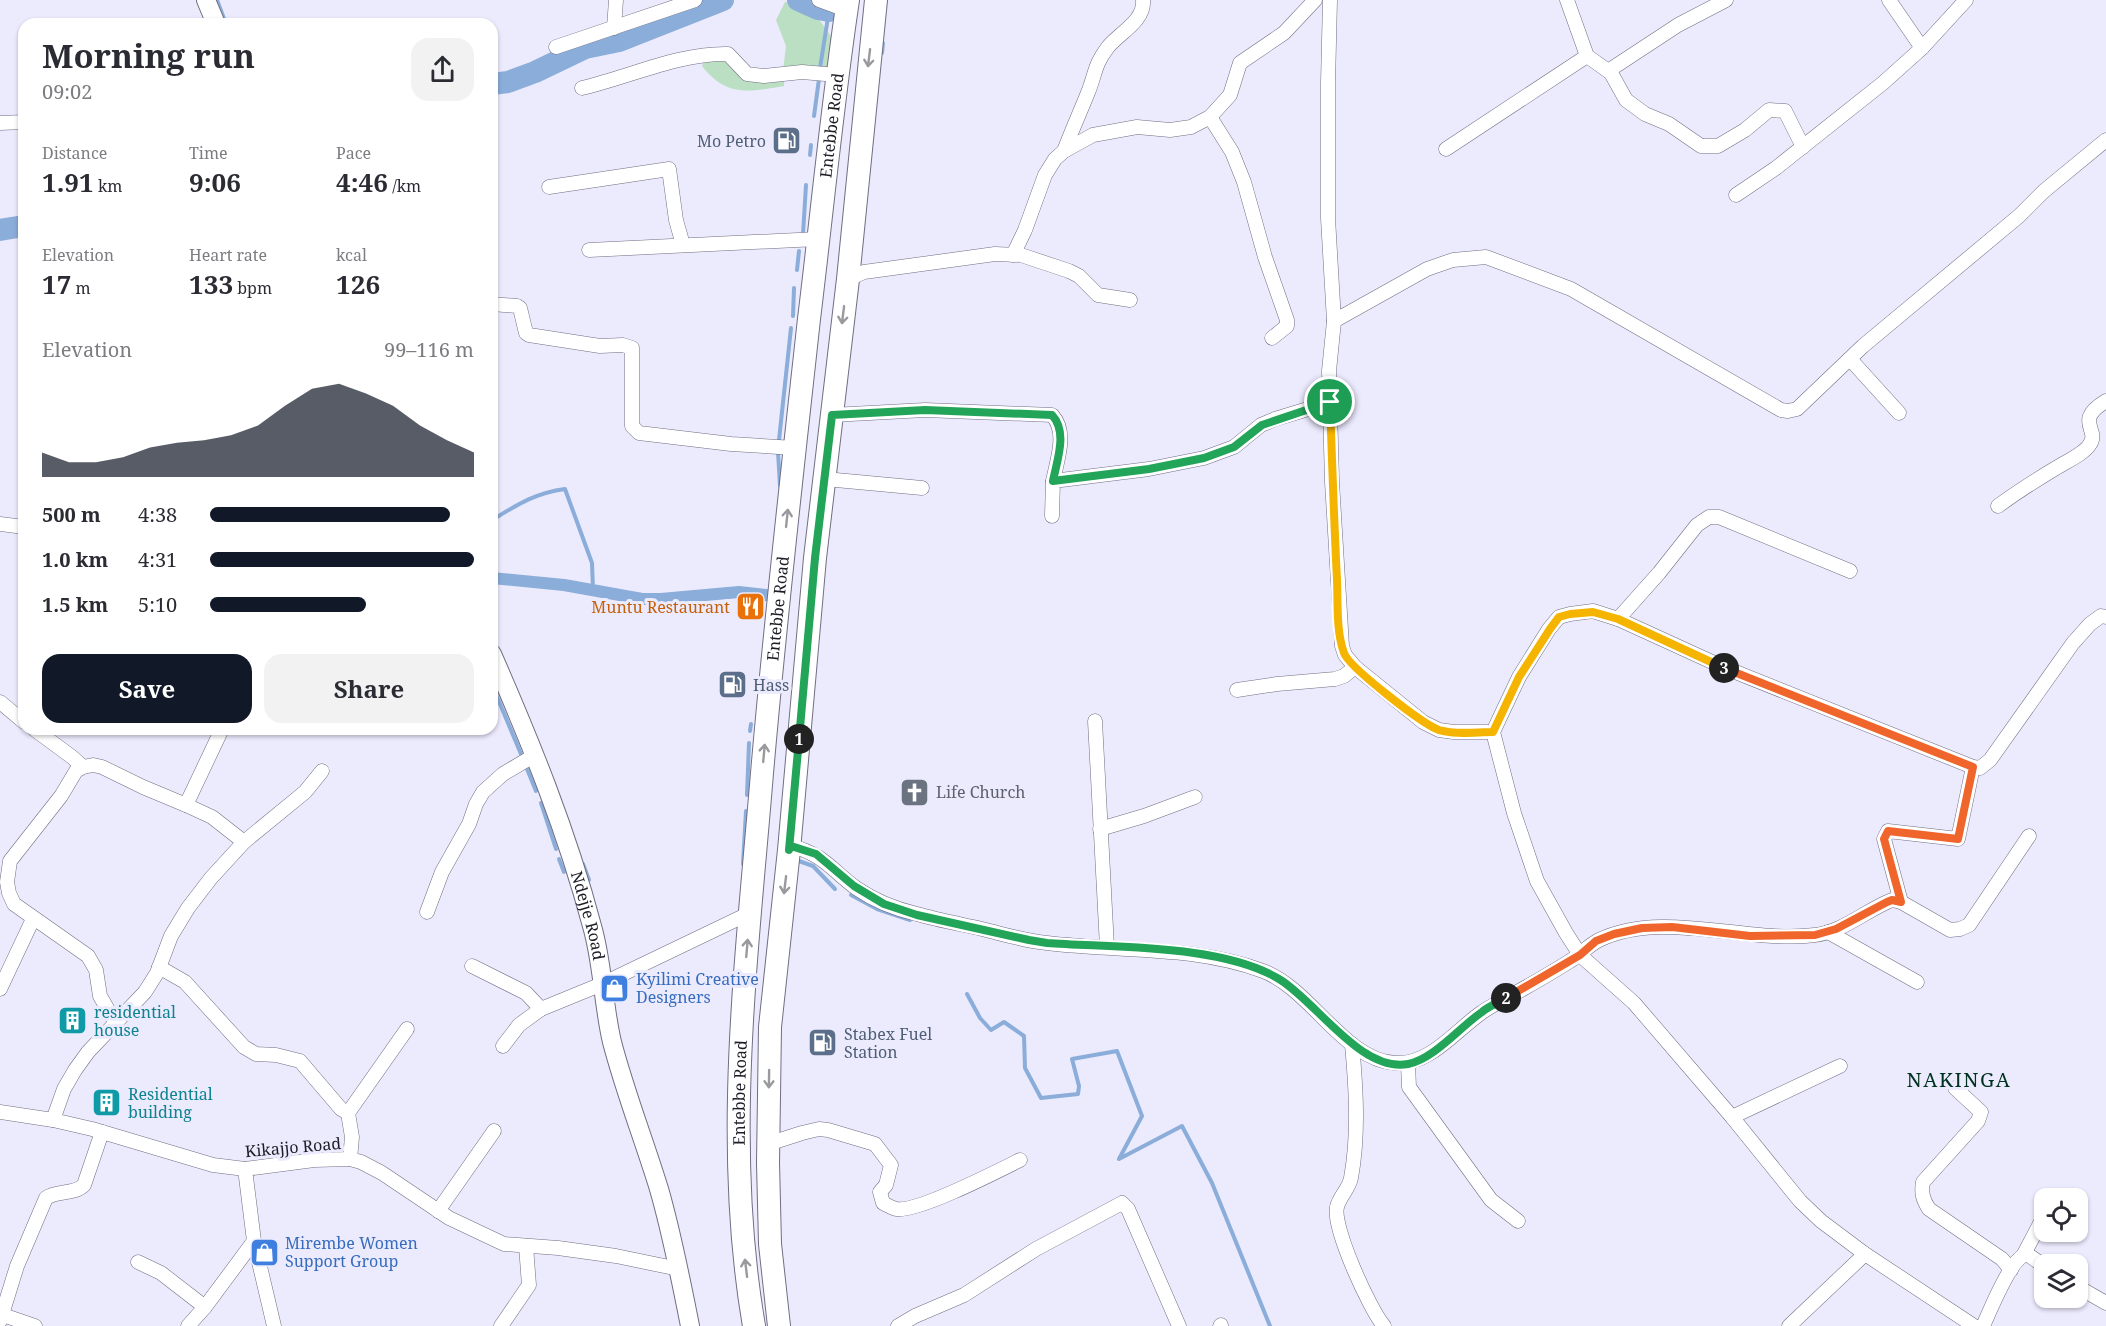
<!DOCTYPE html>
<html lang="en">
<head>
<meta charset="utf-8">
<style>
	:root { --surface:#fff; --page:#f2f2f3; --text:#2b2b33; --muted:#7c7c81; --accent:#111827 }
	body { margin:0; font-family:"Noto Serif",serif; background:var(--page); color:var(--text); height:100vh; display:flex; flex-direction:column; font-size:22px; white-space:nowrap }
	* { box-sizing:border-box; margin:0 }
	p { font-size:20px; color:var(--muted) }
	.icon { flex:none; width:33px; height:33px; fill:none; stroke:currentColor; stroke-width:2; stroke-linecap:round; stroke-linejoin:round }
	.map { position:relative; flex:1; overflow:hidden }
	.details { position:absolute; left:18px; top:18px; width:480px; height:717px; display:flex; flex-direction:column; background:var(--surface); border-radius:18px; box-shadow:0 2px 4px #0004 }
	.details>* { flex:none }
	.buttons { position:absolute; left:2034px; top:1188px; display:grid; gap:12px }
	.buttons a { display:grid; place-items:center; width:54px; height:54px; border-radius:12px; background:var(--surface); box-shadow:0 2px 4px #0004; font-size:30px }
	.pin { position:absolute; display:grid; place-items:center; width:51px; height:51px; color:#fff; margin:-26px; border:3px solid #fff; border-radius:50%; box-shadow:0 2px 6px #0007 }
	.km { position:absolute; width:30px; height:30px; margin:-15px; border-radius:50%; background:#222; color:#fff; font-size:16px; line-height:30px; text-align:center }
	.round { display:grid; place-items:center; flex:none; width:63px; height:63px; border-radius:18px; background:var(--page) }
	.overview { display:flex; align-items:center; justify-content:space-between; height:102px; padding:0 24px }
	h1 { font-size:33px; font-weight:700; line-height:45px }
	.figures { display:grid; grid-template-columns:repeat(3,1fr); gap:9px; height:102px; padding:6px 24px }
	.figures div { display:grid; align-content:center }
	.figures b { font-size:26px; font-weight:700 }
	.figures small { font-size:16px; font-weight:400 }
	.figures p { font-size:16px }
	.chart { height:168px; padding:12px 24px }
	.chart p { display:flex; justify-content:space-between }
	.chart svg { width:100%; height:108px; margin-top:6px; fill:var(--accent); opacity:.7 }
	.action { display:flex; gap:12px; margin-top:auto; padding:12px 24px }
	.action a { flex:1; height:69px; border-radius:18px; background:var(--accent); color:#fff; font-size:24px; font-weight:700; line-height:69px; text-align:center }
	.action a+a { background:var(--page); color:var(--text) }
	ul { padding:0 24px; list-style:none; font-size:20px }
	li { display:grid; grid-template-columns:96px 72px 1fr; align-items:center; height:45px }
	li i { height:15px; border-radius:8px; background:var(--accent) }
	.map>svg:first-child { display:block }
</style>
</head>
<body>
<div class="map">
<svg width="2106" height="1326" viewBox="0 0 2106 1326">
	<rect width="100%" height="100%" fill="#eceafd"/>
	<g fill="#bbdfc2">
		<path d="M785,2C812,2 821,23 836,43L830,78L783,71L786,46L776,20Z"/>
		<path d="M718,56L784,81V86C748,92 726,97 702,66L705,58Z"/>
	</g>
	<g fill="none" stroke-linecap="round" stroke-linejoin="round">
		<g stroke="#8badda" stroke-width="4">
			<polyline points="217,0 226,24"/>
			<polyline points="882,53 883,43"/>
			<polyline points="820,68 829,11"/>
			<polyline points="814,116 819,79"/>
			<polyline points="810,155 811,145"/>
			<polyline points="803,234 806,185"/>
			<polyline points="797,270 799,251"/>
			<polyline points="793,316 794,288"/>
			<polyline points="779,440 791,328"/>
			<polyline points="778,452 780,486"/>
			<path d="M492,520C517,505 535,493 565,489L592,563L593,590"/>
			<polyline points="492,639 497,650"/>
			<polyline points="495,692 521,754"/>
			<polyline points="750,731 751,724"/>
			<polyline points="527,769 536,791"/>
			<polyline points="747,795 749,743"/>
			<polyline points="541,803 556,849"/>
			<polyline points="559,859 564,872"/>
			<polyline points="796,860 813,866 835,889"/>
			<polyline points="583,864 589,880"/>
			<polyline points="743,864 746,811"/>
			<polyline points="851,895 877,909 910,920"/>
			<polyline points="967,994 980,1018 991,1030 1004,1022 1024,1036 1025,1068 1041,1098 1078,1094 1079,1086 1072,1059 1117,1051 1142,1116 1119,1159 1182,1126 1212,1183 1270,1326"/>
		</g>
		<polyline stroke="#8badda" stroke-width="12" points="492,578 564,585 642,599 661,599 739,592 774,596"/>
		<g stroke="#8badda" stroke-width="22">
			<polyline points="798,0 818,9 829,11"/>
			<polyline points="492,84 508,82 535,72 585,48 619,41 723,0"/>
			<polyline points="0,230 24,226"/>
		</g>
		<defs>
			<g id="minor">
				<polyline points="819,0 846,10"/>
				<polyline points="1330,0 1328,83 1328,218 1334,321 1329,371 1332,482 1342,646 1345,655 1355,667 1423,722 1439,730 1454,732 1493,732"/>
				<polyline points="1567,0 1587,56 1611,73 1626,100 1645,114 1669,124 1701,146 1718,146 1745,130 1769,110 1785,111 1803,147"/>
				<polyline points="1889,0 1922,48"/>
				<polyline points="614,28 616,0"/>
				<polyline points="556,47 695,0"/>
				<polyline points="1608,71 1678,25 1726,0"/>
				<path d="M582,88C630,77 678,53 728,54L747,74L764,76L802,72L837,75"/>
				<polyline points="1210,117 1232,152 1244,182 1265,257 1287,320 1287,326 1272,338"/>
				<polyline points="0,123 24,122"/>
				<polyline points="1446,149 1587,56"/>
				<path d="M1064,151C1072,130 1081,110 1089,90C1096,71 1095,64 1108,47C1119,33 1145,21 1143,0"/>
				<polyline points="549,187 669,169 676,220 683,245"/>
				<polyline points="1736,195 1776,168 1883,83 1922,48 1966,0"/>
				<polyline points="589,250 818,239"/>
				<polyline points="1013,255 1025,230 1045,175 1055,159 1064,151 1093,135 1137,127 1170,130 1191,127 1210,117 1230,95 1240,63 1284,33 1315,0"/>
				<polyline points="848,279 864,272 995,254 1021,255 1069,271 1079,276 1098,295 1130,300"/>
				<polyline points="492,304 517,306 520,308 526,333 529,335 600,346 623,345 632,348 632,426 639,433 731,444 795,448"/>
				<polyline points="1334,321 1427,269 1453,260 1486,257 1571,289 1781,410 1788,411 1797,409 1863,346 2019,216 2044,191 2106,140"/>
				<polyline points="1850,359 1899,413"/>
				<path d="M832,415L925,410L1052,415C1068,432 1057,460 1053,481"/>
				<polyline points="825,479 922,488"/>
				<path d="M1998,506C2017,492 2036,480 2056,468C2067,461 2084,454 2090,444C2100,429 2073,421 2106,401"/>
				<polyline points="1052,516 1053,481 1149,469 1204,458 1234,447 1261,425 1275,419 1331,402"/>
				<polyline points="0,524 24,527"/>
				<polyline points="1618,619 1659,573 1697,525 1709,517 1719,517 1850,571"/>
				<polyline points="1237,690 1277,684 1335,679 1344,676 1355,667"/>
				<polyline points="0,702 24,722"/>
				<polyline points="1095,721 1107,947"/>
				<polyline points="34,729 72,757 83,767"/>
				<polyline points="186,805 212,817 244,842"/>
				<polyline points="1100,829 1144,816 1195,797"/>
				<path d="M789,850L791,846C823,854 832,870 856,888C875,901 895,909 917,914C938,920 960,924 982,929C1003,934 1025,941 1047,943C1120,952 1193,945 1263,971C1311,989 1344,1060 1395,1063C1430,1065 1454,1032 1481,1013C1490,1006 1502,1001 1512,995C1532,984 1551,973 1570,961C1580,955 1589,945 1599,940C1663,909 1747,944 1815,935C1843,932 1866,910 1892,900L1901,902L1950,930L1960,929L1969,925L2029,836"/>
				<polyline points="1901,902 1884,839 1888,831 1958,839 1973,767"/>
				<polyline points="427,912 442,872 469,824 476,804 483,792 503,774 535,755"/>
				<polyline points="1828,932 1917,982"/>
				<polyline points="472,966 526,993 541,1009"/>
				<polyline points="159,967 185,982 244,1047 256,1054 276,1055 300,1061 341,1109 348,1113 352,1137 350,1159"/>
				<polyline points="0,989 33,919"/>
				<polyline points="115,1022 100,996 96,970 88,956 14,904 9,893 7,882 10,861 61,796 76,771 83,767 93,765 102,767 143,787 186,805 222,729"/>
				<path d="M1352,1044C1356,1088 1359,1134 1351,1178C1349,1189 1339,1197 1337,1207C1332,1227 1370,1310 1384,1326"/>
				<polyline points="503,1046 519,1025 541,1009 602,984 750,913"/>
				<polyline points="1408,1064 1409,1087 1491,1200 1518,1221"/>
				<path d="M1955,1088L1981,1112L1978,1121L1923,1182C1921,1193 1923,1200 1929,1209L2002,1259L2011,1270"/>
				<polyline points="0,1112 53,1120 92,1129 213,1165 245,1169 314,1160 350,1159 361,1162 382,1173 449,1218 504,1244 558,1248 616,1256 679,1269"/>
				<polyline points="348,1113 407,1029"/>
				<polyline points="1732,1117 1840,1066"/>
				<polyline points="53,1120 64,1089 75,1070 88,1052 145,992 157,973 171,936 188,908 211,878 244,842 305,792 322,771"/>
				<path d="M768,1150L774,1142L802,1133L819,1129L828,1130L875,1144L891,1165L886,1185L880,1192L883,1203C887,1205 892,1208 896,1209C916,1213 998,1171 1020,1160"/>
				<polyline points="245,1169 254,1241 274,1326"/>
				<polyline points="438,1211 494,1131"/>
				<polyline points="2024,1254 2044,1216"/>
				<polyline points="138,1262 161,1273 205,1307 254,1241"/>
				<polyline points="2078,1287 2106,1303"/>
				<polyline points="3,1315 35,1326"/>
				<path d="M0,1321L17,1266L46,1198C57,1190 74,1195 84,1185L102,1132"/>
				<polyline points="188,1326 205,1307"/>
				<polyline points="501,1326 529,1285 526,1246"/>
				<polyline points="898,1326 915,1316 964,1295 1036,1249 1122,1203 1128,1209 1179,1326"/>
				<polyline points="1220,1326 1221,1325"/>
				<polyline points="1789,1326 1865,1254"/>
				<polyline points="1974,1326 1865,1254 1821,1221 1800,1201 1732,1117 1634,1003 1580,955 1566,933 1537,881 1514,813 1493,732 1519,677 1549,629 1559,617 1570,614 1593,611 1618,619 1723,667 1973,767 1980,768 1990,760 2073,643 2090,624 2101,616 2106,617"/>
				<path d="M1983,1326C1990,1311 2011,1257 2027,1254L2044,1266"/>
			</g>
			<g id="tertiary">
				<polyline points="206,0 216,24"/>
				<path id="s1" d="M492,654C531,743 567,832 592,926C603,964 603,1004 612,1042C625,1092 644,1140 659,1189C672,1234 681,1280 690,1326"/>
			</g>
			<g id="primary">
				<path id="s2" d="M754,1326C723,1147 746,965 761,785C774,630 792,474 809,319C822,213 832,106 848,0"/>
				<polyline points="779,1326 770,1244 768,1163 770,1027 789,850 815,558 848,279 876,0"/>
			</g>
		</defs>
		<use href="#minor" stroke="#706e82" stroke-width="15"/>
		<use href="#tertiary" stroke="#706e82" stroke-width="20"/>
		<use href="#primary" stroke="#706e82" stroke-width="24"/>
		<use href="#minor" stroke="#fff" stroke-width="14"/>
		<use href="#tertiary" stroke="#fff" stroke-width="18"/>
		<use href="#primary" stroke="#fff" stroke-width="22"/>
	</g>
	<defs><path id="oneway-shaft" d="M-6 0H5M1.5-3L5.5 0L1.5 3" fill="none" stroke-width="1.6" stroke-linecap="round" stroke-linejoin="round" transform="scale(1.5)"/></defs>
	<g stroke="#9a999d">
		<use href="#oneway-shaft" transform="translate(869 58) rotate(97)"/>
		<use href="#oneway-shaft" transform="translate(843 315) rotate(97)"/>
		<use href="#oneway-shaft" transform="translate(787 518) rotate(-84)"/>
		<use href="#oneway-shaft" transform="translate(764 753) rotate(-85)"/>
		<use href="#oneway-shaft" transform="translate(785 885) rotate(97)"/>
		<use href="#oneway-shaft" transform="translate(747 948) rotate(-85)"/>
		<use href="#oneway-shaft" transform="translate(769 1079) rotate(91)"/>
		<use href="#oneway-shaft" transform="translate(746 1268) rotate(-97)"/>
	</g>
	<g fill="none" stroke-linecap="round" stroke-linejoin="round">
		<defs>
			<path id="split-1" d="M799,739L815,558L832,415L925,410L1052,415C1068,432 1057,460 1053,481L1149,469L1204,458L1234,447L1262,425L1330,402"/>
			<path id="split-2" d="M799,739L789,850L791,846L816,854L854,886L884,904L917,915L1029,940L1047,943C1114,948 1221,944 1279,979C1316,1001 1361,1073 1408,1064C1434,1059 1461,1026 1482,1012C1489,1006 1498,1003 1506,998"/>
			<polyline id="split-3" points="1506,998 1580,955 1596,941 1614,934 1642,928 1672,927 1750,936 1815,935 1836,929 1887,902 1892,900 1901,902 1884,839 1888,831 1958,839 1973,767 1724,668"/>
			<path id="split-4" d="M1330,402C1332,461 1334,521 1337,580C1338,603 1336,631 1344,653C1349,667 1422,724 1439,730C1455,735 1476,732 1493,732L1519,677L1550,629L1559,617L1570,614L1593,612L1618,619L1724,668"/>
		</defs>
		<use href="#split-1" stroke="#fff" stroke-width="12"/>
		<use href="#split-2" stroke="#fff" stroke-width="12"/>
		<use href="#split-3" stroke="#fff" stroke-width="12"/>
		<use href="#split-4" stroke="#fff" stroke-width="12"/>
		<use href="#split-1" stroke="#22a559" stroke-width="8"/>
		<use href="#split-2" stroke="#22a559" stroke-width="8"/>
		<use href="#split-3" stroke="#f0652b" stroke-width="8"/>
		<use href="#split-4" stroke="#f5b400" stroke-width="8"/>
	</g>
	<defs>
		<symbol id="fuel-square" viewBox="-11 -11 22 22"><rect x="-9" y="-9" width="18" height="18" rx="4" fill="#5c6f8a" stroke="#eceafd"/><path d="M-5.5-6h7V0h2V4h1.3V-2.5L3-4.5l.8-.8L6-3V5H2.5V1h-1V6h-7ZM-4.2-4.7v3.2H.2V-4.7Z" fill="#fff"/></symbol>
		<symbol id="restaurant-square" viewBox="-11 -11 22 22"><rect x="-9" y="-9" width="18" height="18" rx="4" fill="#e8710a" stroke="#eceafd"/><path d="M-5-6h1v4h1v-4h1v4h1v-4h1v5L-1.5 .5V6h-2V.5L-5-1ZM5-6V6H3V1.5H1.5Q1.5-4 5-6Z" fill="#fff"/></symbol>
		<symbol id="church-square" viewBox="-11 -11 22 22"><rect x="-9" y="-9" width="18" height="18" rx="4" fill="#6b7280" stroke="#eceafd"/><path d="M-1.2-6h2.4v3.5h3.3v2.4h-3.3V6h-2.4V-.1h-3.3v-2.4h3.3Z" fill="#fff"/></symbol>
		<symbol id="shop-square" viewBox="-11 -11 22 22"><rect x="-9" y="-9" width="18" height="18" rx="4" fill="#3f7fe0" stroke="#eceafd"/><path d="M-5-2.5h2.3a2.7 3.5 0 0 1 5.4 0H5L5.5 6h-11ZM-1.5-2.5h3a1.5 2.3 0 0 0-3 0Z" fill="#fff"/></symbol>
		<symbol id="building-square" viewBox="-11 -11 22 22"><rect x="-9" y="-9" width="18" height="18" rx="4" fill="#0f9aa8" stroke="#eceafd"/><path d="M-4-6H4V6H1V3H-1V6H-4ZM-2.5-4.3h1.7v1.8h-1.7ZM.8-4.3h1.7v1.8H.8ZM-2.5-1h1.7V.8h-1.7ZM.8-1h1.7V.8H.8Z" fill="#fff"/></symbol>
	</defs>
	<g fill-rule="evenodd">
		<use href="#fuel-square" x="770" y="124" width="33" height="33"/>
		<use href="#restaurant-square" x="734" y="590" width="33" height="33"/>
		<use href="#fuel-square" x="716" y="668" width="33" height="33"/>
		<use href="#church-square" x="898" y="776" width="33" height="33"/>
		<use href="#shop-square" x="598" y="972" width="33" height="33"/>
		<use href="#building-square" x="56" y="1004" width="33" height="33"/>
		<use href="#fuel-square" x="806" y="1026" width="33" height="33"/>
		<use href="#building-square" x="90" y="1086" width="33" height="33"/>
		<use href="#shop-square" x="248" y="1236" width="33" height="33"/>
	</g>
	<g text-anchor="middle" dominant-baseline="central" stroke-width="6" stroke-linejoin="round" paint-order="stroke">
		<g font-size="16" fill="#1e1d26" stroke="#eceafd">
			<text stroke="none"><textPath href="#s2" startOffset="1206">Entebbe Road</textPath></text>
			<text stroke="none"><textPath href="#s2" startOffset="720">Entebbe Road</textPath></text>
			<text stroke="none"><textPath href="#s1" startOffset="279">Ndejje Road</textPath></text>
			<text stroke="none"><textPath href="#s2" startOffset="234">Entebbe Road</textPath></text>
			<text transform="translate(293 1147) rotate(-5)">Kikajjo Road</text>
		</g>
		<g font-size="16" fill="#4e5e75" stroke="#eceafd" text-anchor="start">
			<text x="766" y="141" text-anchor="end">Mo Petro</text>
			<text x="753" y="685">Hass</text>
			<text x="844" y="1034">Stabex Fuel<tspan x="844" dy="18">Station</tspan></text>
		</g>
		<g font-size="16" fill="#c56008" stroke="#eceafd" text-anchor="end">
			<text x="730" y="607">Muntu Restaurant</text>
		</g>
		<g font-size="16" fill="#5b616d" stroke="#eceafd" text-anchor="start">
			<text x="936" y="792">Life Church</text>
		</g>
		<g font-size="16" fill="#366cbe" stroke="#eceafd" text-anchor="start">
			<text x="636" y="979">Kyilimi Creative<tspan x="636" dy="18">Designers</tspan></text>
			<text x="285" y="1243">Mirembe Women<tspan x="285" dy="18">Support Group</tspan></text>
		</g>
		<g font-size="16" fill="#0d838f" stroke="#eceafd" text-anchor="start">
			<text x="94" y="1012">residential<tspan x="94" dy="18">house</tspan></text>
			<text x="128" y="1094">Residential<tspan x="128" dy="18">building</tspan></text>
		</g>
		<g font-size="20" letter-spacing="1.5" fill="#003220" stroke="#eceafd">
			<text x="1959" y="1079">NAKINGA</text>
		</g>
	</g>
</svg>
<div class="buttons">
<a><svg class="icon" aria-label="locate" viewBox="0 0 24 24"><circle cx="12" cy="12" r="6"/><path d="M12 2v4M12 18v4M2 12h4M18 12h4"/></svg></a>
<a><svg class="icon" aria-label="layers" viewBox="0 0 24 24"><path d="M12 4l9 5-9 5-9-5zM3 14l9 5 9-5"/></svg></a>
</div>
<div class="pin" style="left:1330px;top:402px;background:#1e9e55"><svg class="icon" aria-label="arrive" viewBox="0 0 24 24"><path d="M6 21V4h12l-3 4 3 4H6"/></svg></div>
<b class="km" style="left:799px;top:739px">1</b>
<b class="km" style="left:1506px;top:998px">2</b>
<b class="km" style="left:1724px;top:668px">3</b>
<section class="details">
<div class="overview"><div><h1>Morning run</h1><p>09:02</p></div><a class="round"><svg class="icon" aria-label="share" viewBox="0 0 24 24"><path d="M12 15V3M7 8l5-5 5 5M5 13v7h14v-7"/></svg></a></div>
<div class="figures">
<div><p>Distance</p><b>1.91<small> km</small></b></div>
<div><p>Time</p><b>9:06</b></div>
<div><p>Pace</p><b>4:46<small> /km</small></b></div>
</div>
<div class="figures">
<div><p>Elevation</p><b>17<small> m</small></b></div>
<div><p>Heart rate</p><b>133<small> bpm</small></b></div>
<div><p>kcal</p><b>126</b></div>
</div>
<div class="chart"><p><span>Elevation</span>99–116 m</p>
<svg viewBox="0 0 160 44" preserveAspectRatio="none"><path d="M0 44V34L10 38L20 38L30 36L40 32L50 30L60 29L70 27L80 23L90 15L100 8L110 6L120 10L130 15L140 23L150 29L160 34V44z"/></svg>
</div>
<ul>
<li><b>500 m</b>4:38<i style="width:91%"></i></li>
<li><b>1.0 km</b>4:31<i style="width:100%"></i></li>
<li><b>1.5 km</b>5:10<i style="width:59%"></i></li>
</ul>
<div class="action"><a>Save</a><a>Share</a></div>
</section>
</div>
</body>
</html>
